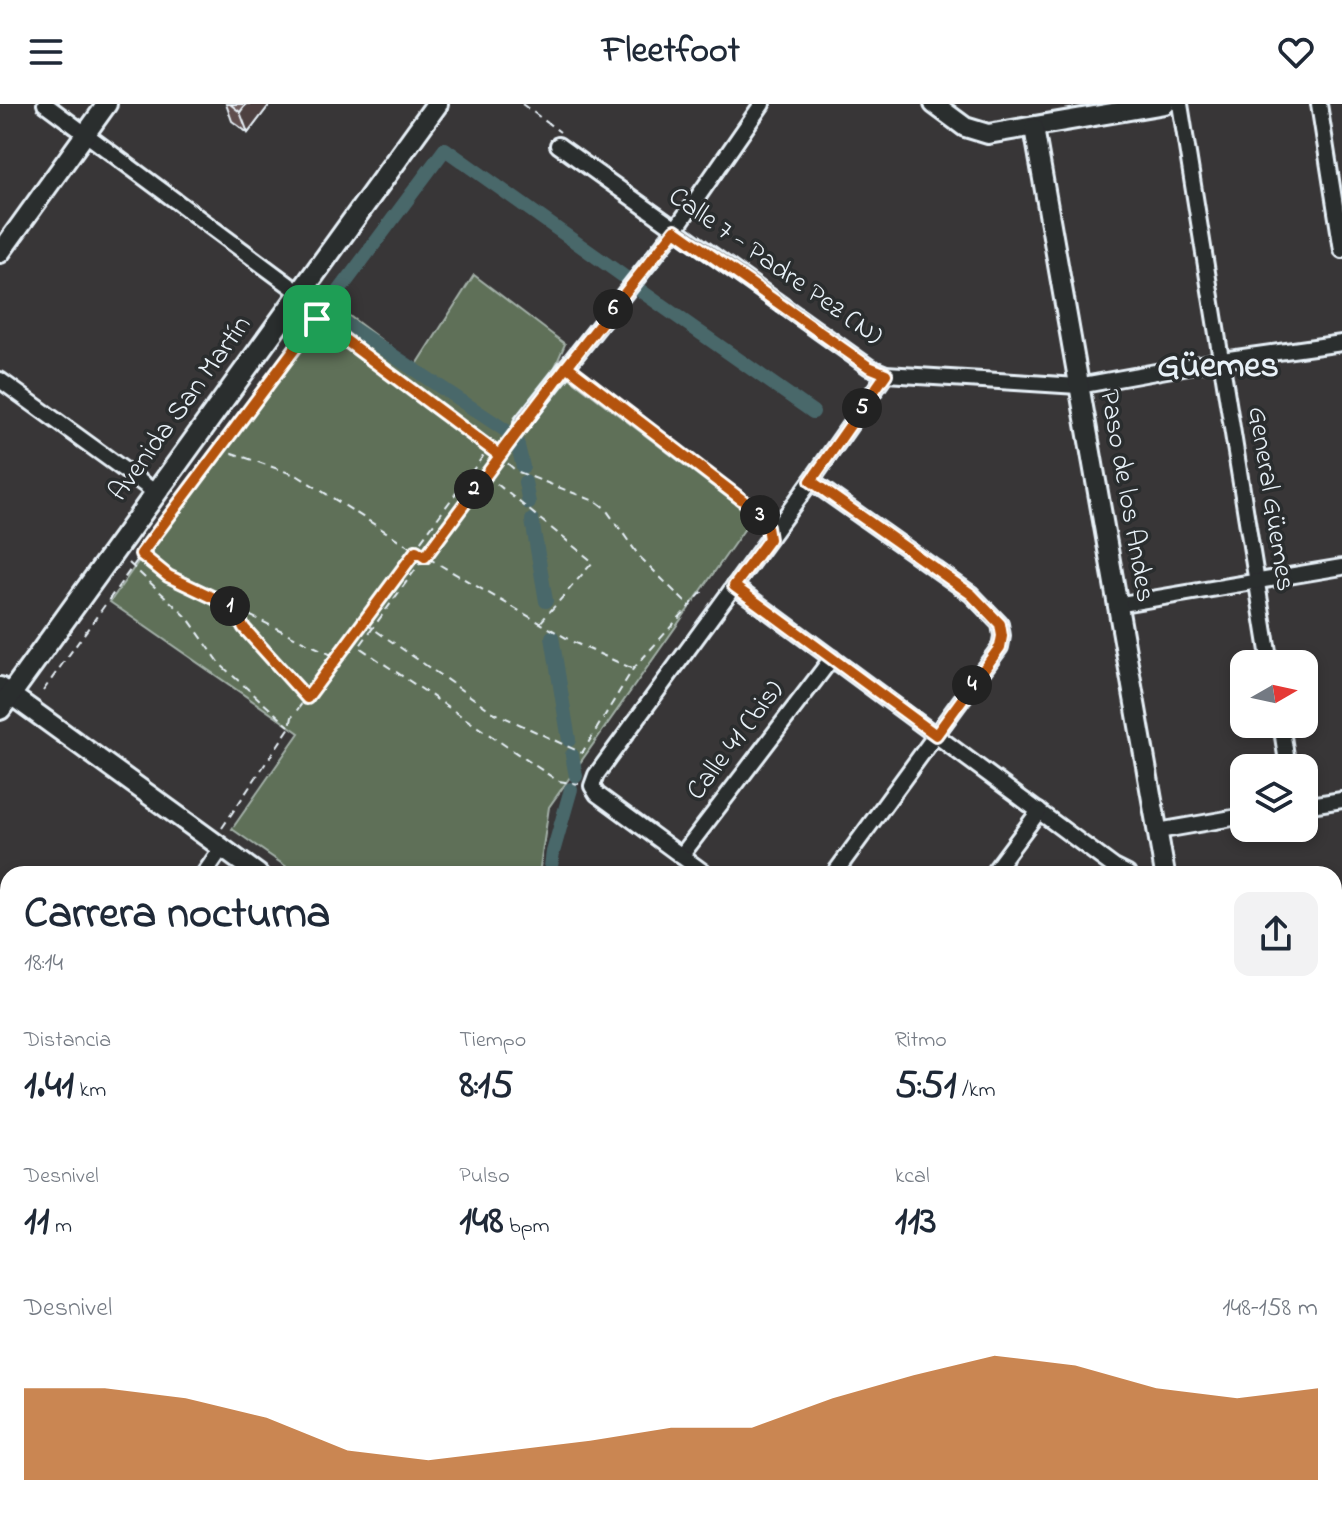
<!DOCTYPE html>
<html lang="es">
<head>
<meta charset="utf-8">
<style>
	:root { --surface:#fff; --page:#f2f2f3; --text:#1f2937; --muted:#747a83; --accent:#b45309 }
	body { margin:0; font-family:"Indie Flower",sans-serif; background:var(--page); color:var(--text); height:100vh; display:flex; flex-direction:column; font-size:30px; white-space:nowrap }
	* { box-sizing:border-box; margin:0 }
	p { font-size:26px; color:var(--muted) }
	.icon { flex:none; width:44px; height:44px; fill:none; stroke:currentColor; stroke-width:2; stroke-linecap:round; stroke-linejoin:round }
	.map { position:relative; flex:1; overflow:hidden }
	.sheet { position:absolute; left:0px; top:762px; width:1342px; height:650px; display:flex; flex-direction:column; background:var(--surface); border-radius:24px 24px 0 0; box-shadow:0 4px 12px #0003 }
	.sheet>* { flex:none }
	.needle { width:52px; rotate:81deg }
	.fabs { position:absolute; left:1230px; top:546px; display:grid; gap:16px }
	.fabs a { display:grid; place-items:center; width:88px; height:88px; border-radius:16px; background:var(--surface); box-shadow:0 4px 12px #0003; font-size:40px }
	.pin { position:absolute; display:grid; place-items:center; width:68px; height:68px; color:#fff; margin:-34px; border-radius:16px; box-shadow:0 4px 12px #0006 }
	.km { position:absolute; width:40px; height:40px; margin:-20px; border-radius:50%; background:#222; color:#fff; font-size:22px; line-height:40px; text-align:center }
	.round { display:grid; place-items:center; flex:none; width:84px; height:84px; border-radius:16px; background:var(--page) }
	.head { display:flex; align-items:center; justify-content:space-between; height:136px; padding:0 24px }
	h1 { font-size:44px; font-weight:800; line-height:60px }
	.metrics { display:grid; grid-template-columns:repeat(3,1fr); gap:12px; height:136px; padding:8px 24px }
	.metrics div { display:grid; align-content:center }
	.metrics b { font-size:40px; font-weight:800 }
	.metrics small { font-size:22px; font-weight:400 }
	.metrics p { font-size:22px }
	.chart { height:224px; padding:16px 24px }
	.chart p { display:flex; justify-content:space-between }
	.chart svg { width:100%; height:144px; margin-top:8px; fill:var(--accent); opacity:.7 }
	header { display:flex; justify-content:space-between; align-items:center; height:104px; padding:0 24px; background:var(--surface); font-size:36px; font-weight:800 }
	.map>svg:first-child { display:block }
</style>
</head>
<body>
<header><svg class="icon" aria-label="menu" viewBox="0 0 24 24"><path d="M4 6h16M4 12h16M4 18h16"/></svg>Fleetfoot<svg class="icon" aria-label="heart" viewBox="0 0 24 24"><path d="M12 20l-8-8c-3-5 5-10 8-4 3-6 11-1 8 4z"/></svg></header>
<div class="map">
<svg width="1342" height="1411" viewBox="0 0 1342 1411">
	<rect width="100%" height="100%" fill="#383637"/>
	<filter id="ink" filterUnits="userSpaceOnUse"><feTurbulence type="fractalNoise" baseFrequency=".0125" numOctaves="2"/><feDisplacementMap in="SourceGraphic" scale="16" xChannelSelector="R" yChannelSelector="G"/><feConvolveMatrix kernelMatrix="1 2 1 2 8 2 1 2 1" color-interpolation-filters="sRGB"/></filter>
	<g filter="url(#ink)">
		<polygon fill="#5e7059" stroke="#a3b0a8" stroke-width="2" points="474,171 565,240 555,263 753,413 549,703 539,770 297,770 232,725 299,629 110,498 324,193 416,262"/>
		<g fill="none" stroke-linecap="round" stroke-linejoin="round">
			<g stroke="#49676b" stroke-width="14">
				<polyline points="641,187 813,308"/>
				<polyline points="508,328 325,206 445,45 626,174"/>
				<polyline points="517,338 523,363"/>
				<polyline points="525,378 529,399"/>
				<polyline points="532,416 546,497"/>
				<polyline points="552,533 569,636"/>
				<polyline points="572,651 576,672"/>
				<polyline points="550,770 553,748 571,685"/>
				<polyline points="700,1411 705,1404"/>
			</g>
			<defs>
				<g id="minor">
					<polyline points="45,0 300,189"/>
					<polyline points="1180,0 1270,560"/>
					<polyline points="1319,0 1342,146"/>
					<polyline points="558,41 869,263 886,270 1078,282 1222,256 1342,239"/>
					<polyline points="0,276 156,389"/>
					<polyline points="522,319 675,126 762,0"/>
					<polyline points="811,377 971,490 1000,520 1002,532 1000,543 834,770"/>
					<polyline points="734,482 1114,763 1128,770"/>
					<polyline points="1116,501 1342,463"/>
					<polyline points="1281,620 1288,664"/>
					<polyline points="1304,702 1342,696"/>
					<polyline points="1158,727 1244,712"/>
					<polyline points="681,752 832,554"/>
					<polyline points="204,770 222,744"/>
					<polyline points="706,770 597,690 592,682 596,671 811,377 886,270"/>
					<polyline points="992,770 1039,707"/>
					<polyline points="1334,970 1342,968"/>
					<polyline points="0,1052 8,1041"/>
					<polyline points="1334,1130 1342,1129"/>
					<polyline points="0,1215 8,1220"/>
					<polyline points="1334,1274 1342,1272"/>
					<polyline points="1334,1396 1342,1395"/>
					<polyline points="271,1404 281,1411"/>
					<polyline points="56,1411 61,1404"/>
					<polyline points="368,1411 373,1404"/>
					<polyline points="680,1411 685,1404"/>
				</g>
				<g id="tertiary">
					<polyline points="934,0 965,23 988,30 1165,0"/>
					<polyline points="1034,24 1165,770"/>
					<polyline points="0,149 107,0"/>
					<polyline points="0,583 258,770"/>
					<polyline points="1334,802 1342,800"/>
					<polyline points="1136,1404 1146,1411"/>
					<polyline points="1273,1404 1275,1411"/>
				</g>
				<polyline id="secondary" points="0,605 437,0"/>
			</defs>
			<use href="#minor" stroke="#e8f1f8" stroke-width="20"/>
			<use href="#tertiary" stroke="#e8f1f8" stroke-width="24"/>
			<use href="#secondary" stroke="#e8f1f8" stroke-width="26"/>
			<g stroke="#e8f1f8" stroke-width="2" stroke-dasharray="8 6" stroke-linecap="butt">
				<polyline points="522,0 560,28"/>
				<polyline points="310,204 329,224 490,343 516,367 597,398 605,404 639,452 690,503"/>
				<polyline points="578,270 742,393 758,408 763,417"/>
				<polyline points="514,330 359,543 558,677 579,680"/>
				<polyline points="218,344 298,372 416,447 573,538 633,565"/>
				<polyline points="486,371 593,458 540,519"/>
				<polyline points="756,405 773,407"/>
				<polyline points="141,450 168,472 336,553"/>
				<polyline points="129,459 187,513 221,561 289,622"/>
				<polyline points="234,504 244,524 307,594"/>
				<polyline points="365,519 493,608 582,649 633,565 703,487"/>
				<polyline points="43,587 218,344 317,215"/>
				<polyline points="222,724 290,623 292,613 489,344"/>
			</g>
			<use href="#minor" stroke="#2a2d2e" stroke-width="14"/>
			<use href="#tertiary" stroke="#2a2d2e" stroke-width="18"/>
			<use href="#secondary" stroke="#2a2d2e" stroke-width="20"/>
		</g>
		<polygon fill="#5f4e4e" stroke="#e8f1f8" stroke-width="2" points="226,0 270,0 248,29 232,17"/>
		<polygon fill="#4d4040" stroke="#e8f1f8" stroke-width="2" points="246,0 270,0 248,29 240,8"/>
		<polygon fill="#6e5b5b" stroke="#e8f1f8" stroke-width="2" points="230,0 246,0 240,8"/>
	</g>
	<g fill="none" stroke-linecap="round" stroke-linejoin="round" filter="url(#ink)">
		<defs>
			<path id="route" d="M317,215L141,450L168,472L233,503L244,524L307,594L416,447L425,453L567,262L758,408L767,423L769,435L734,482L936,631L1000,543L1002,532L1000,520L971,490L811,377L886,270L869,263L675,126C616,201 555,275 499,351L317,215"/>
		</defs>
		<use href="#route" stroke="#fff" stroke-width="16"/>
		<use href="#route" stroke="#b45309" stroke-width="10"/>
	</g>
	<g text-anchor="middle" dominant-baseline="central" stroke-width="7" stroke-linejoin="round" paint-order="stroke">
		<g font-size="28" fill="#e8f1f8" stroke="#2a2d2e">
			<text transform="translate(775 163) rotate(35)">Calle 7 - Padre Pez (N)</text>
			<text transform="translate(181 305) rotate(-54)">Avenida San Martín</text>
			<text transform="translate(1126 392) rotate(80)">Paso de los Andes</text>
			<text transform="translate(1270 395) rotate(81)">General Güemes</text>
			<text transform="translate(736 637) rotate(-53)">Calle 41 (bis)</text>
		</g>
		<g font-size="36" font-weight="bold" fill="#e8f1f8" stroke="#2a2d2e">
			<text x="1218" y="263">Güemes</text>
		</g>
	</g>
</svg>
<div class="fabs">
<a><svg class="needle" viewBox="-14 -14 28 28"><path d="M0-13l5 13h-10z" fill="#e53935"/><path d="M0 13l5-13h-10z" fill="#747a83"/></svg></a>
<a><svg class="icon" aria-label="layers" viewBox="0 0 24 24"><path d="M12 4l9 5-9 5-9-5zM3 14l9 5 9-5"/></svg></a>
</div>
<div class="pin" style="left:317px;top:215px;background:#1e9e55"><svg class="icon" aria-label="arrive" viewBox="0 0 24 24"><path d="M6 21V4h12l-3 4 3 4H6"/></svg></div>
<b class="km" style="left:230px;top:502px">1</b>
<b class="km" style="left:474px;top:385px">2</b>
<b class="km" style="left:760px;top:411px">3</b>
<b class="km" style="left:972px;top:581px">4</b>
<b class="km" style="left:862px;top:304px">5</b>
<b class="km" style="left:613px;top:205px">6</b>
<section class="sheet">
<div class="head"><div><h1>Carrera nocturna</h1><p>18:14</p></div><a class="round"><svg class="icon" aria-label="share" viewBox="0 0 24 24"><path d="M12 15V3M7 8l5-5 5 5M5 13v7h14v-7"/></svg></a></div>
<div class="metrics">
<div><p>Distancia</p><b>1.41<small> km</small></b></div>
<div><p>Tiempo</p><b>8:15</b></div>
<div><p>Ritmo</p><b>5:51<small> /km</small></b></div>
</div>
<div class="metrics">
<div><p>Desnivel</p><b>11<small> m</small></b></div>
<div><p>Pulso</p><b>148<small> bpm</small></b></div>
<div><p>kcal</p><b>113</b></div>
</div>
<div class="chart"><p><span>Desnivel</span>148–158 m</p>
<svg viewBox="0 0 160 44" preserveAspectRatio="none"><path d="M0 44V16L10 16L20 19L30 25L40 35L50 38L60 35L70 32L80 28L90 28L100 19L110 12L120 6L130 9L140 16L150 19L160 16V44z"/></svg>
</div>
</section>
</div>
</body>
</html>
